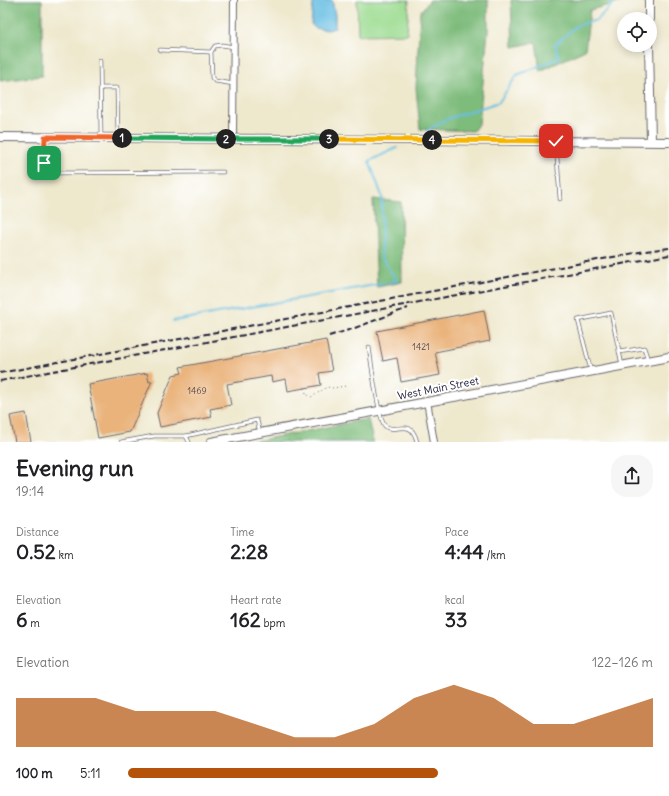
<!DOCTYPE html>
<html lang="en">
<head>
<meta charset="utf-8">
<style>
	:root { --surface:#fff; --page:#f6f6f6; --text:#202124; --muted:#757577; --accent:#b45309 }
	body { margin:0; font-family:Delius,sans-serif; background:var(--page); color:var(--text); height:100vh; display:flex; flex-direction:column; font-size:15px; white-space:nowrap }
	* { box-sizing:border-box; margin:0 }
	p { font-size:13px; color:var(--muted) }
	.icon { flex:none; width:22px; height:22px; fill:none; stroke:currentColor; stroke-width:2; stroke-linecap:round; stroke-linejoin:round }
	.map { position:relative; height:442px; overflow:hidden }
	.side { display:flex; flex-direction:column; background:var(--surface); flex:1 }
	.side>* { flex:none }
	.tools { position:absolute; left:617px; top:12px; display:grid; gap:8px }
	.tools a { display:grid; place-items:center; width:40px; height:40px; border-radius:50%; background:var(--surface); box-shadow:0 2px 10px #0003; font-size:20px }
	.pin { position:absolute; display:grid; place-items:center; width:34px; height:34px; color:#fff; margin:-17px; border-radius:8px; box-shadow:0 2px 6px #0006 }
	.km { position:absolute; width:20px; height:20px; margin:-10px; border-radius:50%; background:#222; color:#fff; font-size:11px; line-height:20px; text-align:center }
	.round { display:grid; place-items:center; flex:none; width:42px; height:42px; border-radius:16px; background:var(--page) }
	.headline { display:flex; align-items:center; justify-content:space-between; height:68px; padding:0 16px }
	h1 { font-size:22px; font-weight:800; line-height:30px }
	.figures { display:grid; grid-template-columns:repeat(3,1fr); gap:6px; height:68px; padding:4px 16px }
	.figures div { display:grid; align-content:center }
	.figures b { font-size:20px; font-weight:800 }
	.figures small { font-size:11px; font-weight:400 }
	.figures p { font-size:11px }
	.chart { height:112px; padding:8px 16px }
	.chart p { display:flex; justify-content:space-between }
	.chart svg { width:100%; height:72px; margin-top:4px; fill:var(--accent); opacity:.7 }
	ul { padding:0 16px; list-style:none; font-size:13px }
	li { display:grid; grid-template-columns:64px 48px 1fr; align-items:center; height:30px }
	li i { height:10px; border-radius:5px; background:var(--accent) }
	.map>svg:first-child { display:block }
</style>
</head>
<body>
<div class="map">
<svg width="669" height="442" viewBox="0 0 669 442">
	<rect width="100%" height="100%" fill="#fff"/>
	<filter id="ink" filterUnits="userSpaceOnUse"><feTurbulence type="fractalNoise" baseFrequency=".025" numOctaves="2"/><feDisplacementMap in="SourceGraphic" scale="8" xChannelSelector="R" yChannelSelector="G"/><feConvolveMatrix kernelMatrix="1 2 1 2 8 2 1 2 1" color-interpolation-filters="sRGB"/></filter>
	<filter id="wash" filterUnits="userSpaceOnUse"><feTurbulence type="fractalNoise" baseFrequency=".012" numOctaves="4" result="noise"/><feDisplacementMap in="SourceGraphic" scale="16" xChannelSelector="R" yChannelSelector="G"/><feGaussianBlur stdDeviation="0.9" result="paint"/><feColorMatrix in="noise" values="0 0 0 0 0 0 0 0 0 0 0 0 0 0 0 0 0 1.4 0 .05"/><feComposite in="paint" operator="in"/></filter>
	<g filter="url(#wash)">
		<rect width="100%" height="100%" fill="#eee8cc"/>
		<polygon fill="#9ddc92" stroke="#607f66" points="357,0 409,0 407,34 358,35"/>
		<g fill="#7ebc7c" stroke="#506f5c">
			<polygon points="0,0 42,0 42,76 0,81"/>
			<polygon points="430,0 488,0 488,31 479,123 473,131 420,129 416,88 420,12"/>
			<polygon points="511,0 628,0 590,10 585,50 540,71 536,42 513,47"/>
			<polygon points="373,199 401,202 402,282 377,287"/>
			<polygon points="368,419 373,442 250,442"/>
		</g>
		<polygon fill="#66bee3" stroke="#44708f" points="316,0 332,0 335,15 335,28 328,30 315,28 311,24 313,4"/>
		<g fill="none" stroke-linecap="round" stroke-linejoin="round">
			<g stroke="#66bee3" stroke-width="2">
				<polyline points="426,131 447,119 499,102 517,75 559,58 555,45 576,26 597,20 617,0"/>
				<polyline points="173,321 397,281 381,257 382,196 369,161 397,148"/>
			</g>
		</g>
		<g id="blocks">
			<g fill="#eab37b">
				<polygon points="484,310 490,341 435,352 440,375 401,382 397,358 383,361 377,331"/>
				<polygon points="326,340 332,371 319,373 321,385 288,391 286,379 272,382 271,376 227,384 231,405 210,409 212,417 160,427 157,413 173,375 182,373 180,367"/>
				<polygon points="147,373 149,382 152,381 130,432 98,438 88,384"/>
				<polygon points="26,413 31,442 15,442 10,416"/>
			</g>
		</g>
	</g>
	<g filter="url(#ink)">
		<use href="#blocks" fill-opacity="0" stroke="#69676e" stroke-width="1"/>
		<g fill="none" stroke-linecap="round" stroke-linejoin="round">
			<defs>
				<g id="service">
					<polyline points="234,47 222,45 215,46 211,52 212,78 215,81 234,84"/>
					<polyline points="160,50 211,52"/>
					<polyline points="100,61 101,137"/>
					<polyline points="100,88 117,88 118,138"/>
					<polyline points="45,139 45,170 48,173 223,172"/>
					<polyline points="556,143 560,199"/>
					<path d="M369,347C371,360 378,420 385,426C396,435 411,416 417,442"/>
					<polyline points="619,352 644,348 648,360"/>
					<polyline points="591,371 578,320 611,313 622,365"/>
					<polyline points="186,436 257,420 260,433"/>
					<polyline points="121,442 154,436 186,436 189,442"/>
				</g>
				<g id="minor">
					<polyline points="233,139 234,0"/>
					<polyline points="427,401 434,442"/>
				</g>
				<g id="tertiary">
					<polyline points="649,19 649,0"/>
					<polyline points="649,45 651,141"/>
					<polyline points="0,137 669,142"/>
					<polyline points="211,442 669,357"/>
				</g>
			</defs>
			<use href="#service" stroke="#69676e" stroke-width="4.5"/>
			<use href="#minor" stroke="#69676e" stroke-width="8"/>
			<use href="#tertiary" stroke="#69676e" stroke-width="10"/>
			<polyline stroke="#69676e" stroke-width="1" stroke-dasharray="1 3" stroke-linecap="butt" points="305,388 306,394 312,397 327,387 333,388 346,386"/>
			<use href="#service" stroke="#fff" stroke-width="3"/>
			<use href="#minor" stroke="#fff" stroke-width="6"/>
			<use href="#tertiary" stroke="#fff" stroke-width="8"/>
			<g stroke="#22223b" stroke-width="2" stroke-dasharray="6 3" stroke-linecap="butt">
				<polyline points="329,336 352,329 408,308"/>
				<polyline points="0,373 645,251 669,248"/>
				<polyline points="0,381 669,255"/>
			</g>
		</g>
	</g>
	<g fill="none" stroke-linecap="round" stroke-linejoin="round" filter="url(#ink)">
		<defs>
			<polyline id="split-1" points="44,163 45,137 122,138"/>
			<polyline id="split-2" points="122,138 226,139"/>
			<polyline id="split-3" points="226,139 329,139"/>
			<polyline id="split-4" points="329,139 432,140"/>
			<polyline id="split-5" points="432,140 556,141"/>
		</defs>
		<use href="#split-1" stroke="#fff" stroke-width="8"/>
		<use href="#split-2" stroke="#fff" stroke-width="8"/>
		<use href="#split-3" stroke="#fff" stroke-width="8"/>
		<use href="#split-4" stroke="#fff" stroke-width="8"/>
		<use href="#split-5" stroke="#fff" stroke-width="8"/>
		<use href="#split-1" stroke="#f0652b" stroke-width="5"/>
		<use href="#split-2" stroke="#22a559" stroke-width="5"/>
		<use href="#split-3" stroke="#22a559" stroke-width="5"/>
		<use href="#split-4" stroke="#f5b400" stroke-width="5"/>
		<use href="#split-5" stroke="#f5b400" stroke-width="5"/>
	</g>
	<g text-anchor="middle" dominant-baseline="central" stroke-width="4" stroke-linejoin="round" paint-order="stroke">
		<g font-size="9" fill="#54464b">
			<text x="421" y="346">1421</text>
			<text x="197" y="390">1469</text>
		</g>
		<g font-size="11" fill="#22223b" stroke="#fff">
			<text transform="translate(438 388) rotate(-11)">West Main Street</text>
		</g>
	</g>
</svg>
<div class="tools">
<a><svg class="icon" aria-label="locate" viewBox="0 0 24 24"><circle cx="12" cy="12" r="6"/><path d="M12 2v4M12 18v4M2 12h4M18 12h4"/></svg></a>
</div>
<div class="pin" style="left:44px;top:163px;background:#1e9e55"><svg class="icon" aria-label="arrive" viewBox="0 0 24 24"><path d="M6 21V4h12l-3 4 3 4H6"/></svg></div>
<div class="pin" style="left:556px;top:141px;background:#d93025"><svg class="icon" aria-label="check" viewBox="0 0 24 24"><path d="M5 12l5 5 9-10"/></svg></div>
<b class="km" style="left:122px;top:138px">1</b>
<b class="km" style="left:226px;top:139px">2</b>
<b class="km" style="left:329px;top:139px">3</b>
<b class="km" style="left:432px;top:140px">4</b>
</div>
<section class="side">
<div class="headline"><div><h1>Evening run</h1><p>19:14</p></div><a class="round"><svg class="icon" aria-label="share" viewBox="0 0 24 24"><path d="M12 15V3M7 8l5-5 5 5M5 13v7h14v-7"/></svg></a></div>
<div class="figures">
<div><p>Distance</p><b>0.52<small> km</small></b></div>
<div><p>Time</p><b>2:28</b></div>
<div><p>Pace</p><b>4:44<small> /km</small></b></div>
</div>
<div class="figures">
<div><p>Elevation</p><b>6<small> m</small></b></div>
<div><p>Heart rate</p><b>162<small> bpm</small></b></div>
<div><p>kcal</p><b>33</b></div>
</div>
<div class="chart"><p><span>Elevation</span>122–126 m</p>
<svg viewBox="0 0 160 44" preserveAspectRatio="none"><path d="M0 44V14L10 14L20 14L30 22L40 22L50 22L60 30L70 38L80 38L90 30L100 14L110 6L120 14L130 30L140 30L150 22L160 14V44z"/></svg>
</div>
<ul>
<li><b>100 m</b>5:11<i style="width:59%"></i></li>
</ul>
</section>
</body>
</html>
